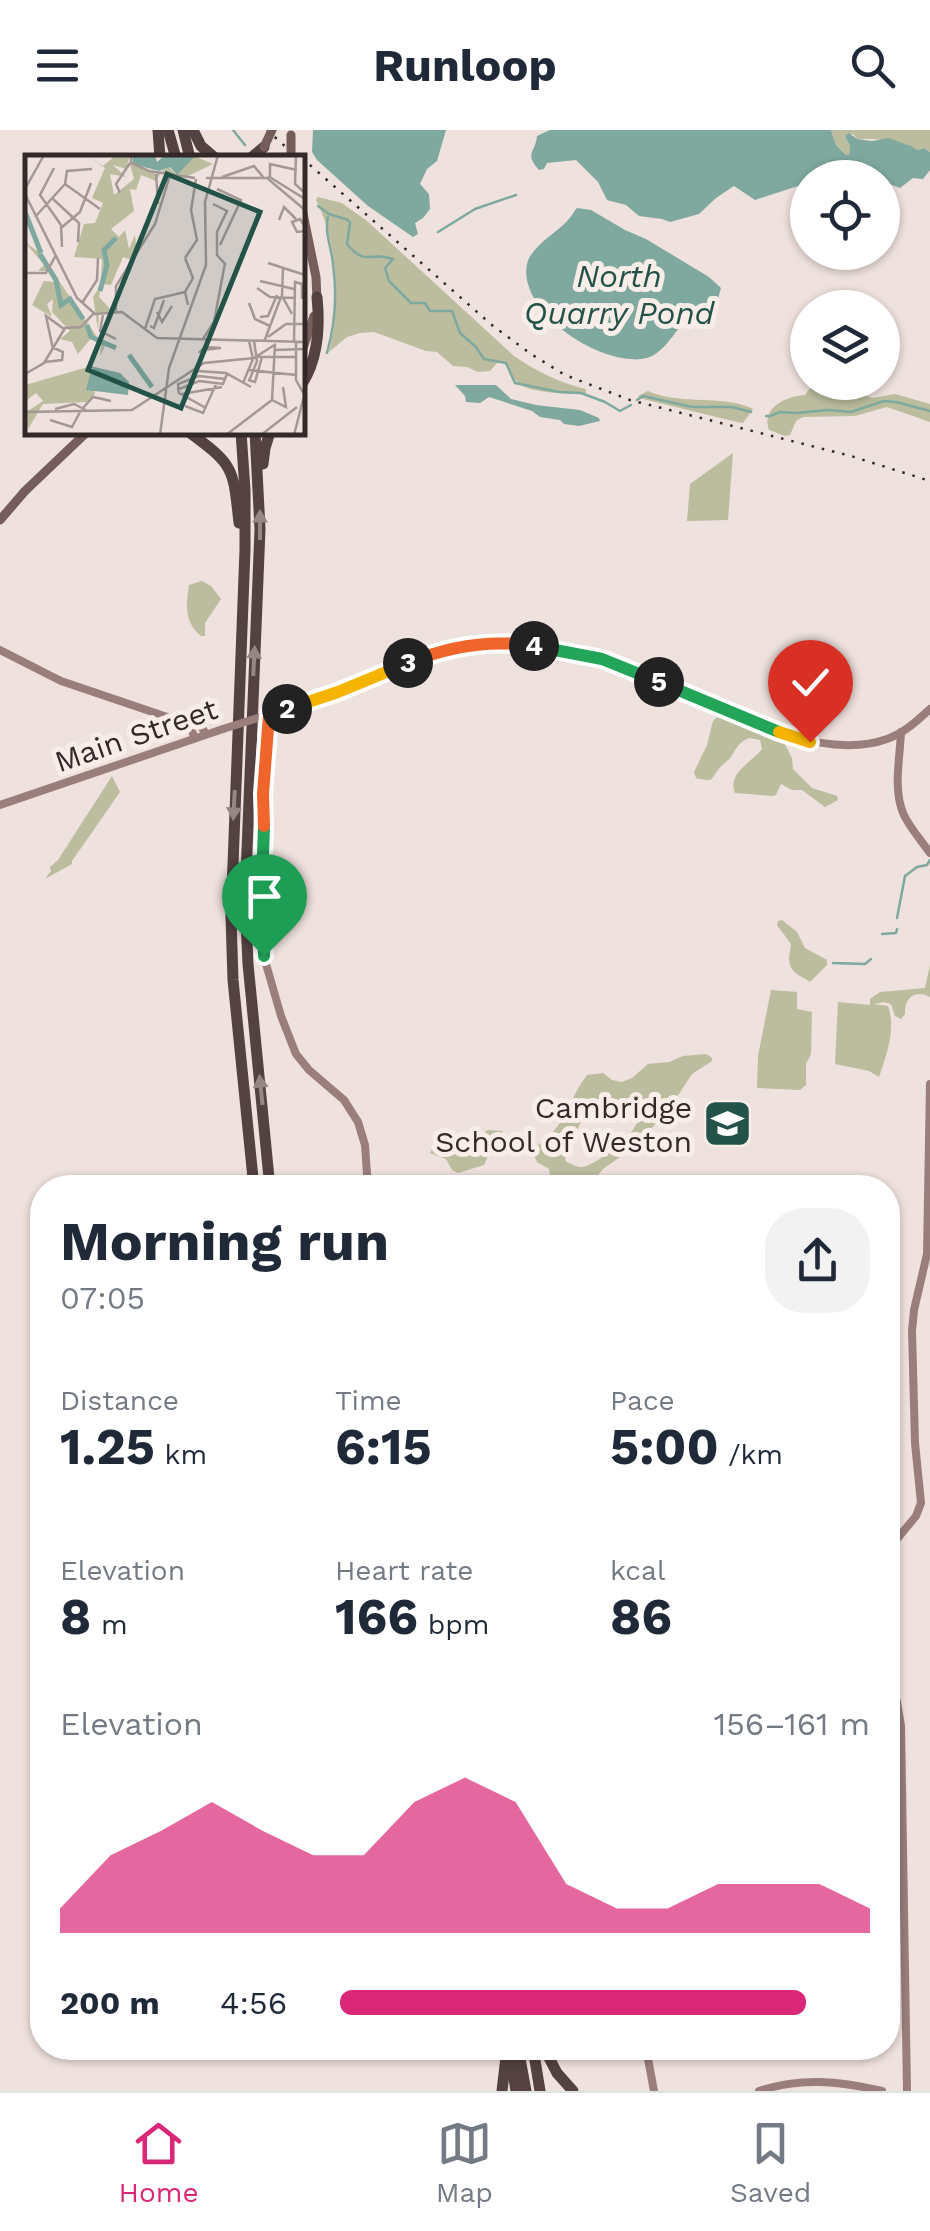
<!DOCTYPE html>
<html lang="en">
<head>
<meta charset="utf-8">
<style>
	:root { --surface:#fff; --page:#f2f2f3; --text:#1f2937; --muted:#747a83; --line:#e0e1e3; --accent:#db2777 }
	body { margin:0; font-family:"Work Sans",sans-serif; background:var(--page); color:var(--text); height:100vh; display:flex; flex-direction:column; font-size:38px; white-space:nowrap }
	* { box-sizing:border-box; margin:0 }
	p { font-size:32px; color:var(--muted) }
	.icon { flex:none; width:55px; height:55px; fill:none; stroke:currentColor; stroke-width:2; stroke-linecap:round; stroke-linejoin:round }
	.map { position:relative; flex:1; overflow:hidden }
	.panel { position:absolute; left:30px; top:1045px; width:870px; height:885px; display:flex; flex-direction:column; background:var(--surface); border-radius:40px; box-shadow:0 2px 8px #0004 }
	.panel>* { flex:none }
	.buttons { position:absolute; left:790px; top:30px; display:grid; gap:20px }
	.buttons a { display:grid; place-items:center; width:110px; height:110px; border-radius:50%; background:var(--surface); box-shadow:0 2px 8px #0004; font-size:50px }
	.pin { position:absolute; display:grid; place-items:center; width:85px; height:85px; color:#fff; margin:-102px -42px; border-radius:50% 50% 50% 0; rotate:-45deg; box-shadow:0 0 10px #0007 }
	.pin .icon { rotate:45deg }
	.km { position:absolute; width:50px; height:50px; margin:-25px; border-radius:50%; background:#222; color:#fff; font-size:28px; line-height:50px; text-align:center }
	.round { display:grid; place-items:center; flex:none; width:105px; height:105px; border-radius:40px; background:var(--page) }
	.summary { display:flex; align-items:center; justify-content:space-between; height:170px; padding:0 30px }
	h1 { font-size:55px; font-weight:700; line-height:75px }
	.metrics { display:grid; grid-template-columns:repeat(3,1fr); gap:15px; height:170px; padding:10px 30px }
	.metrics div { display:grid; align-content:center }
	.metrics b { font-size:50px; font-weight:700 }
	.metrics small { font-size:28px; font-weight:400 }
	.metrics p { font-size:28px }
	.chart { height:280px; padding:20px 30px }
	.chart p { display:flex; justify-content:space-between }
	.chart svg { width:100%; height:180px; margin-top:10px; fill:var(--accent); opacity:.7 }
	ul { padding:0 30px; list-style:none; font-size:32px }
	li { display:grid; grid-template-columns:160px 120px 1fr; align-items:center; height:75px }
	li i { height:25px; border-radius:12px; background:var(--accent) }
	header { display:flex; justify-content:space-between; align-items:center; height:130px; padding:0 30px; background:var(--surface); font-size:45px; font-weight:700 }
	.dock { display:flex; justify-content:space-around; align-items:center; height:140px; border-top:2px solid var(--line); background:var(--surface); font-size:28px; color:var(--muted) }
	.dock a { display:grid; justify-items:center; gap:5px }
	.dock .active { color:var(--accent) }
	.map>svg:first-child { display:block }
</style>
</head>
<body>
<header><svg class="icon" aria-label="menu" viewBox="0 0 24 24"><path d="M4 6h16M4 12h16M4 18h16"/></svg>Runloop<svg class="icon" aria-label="search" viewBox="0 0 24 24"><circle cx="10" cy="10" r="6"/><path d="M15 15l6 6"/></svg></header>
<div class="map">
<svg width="930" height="1961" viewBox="0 0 930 1961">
	<rect width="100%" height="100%" fill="#efe1dd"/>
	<g fill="#bbbd9e" fill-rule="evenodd">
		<path d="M831,0H930V22L924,18L917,20C898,8 878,9 857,9L853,4L845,6L850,16L849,25H846L836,15Z"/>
		<path d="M318,67L342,73L367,91L514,226C536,241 560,253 586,259V263C571,265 529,263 518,253C511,247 510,238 503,232L497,233L490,241L478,242L467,237L453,236L437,222L426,221L374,202L360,203L347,207L329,222C341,176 338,112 316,70Z"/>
		<path d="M817,253L832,259L844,269L858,268L862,263L863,256L867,266L872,268L895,264L930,274V292L887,277L855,286L803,287L796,291L790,305L785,306L769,300C761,278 786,266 805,265L813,254Z"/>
		<path d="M648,261C682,276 724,264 753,279L743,293L737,292L639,268L638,266Z"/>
		<polygon points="733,323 728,390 687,391 690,354"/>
		<path d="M202,451L211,456L221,469L205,493V506H201C184,492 186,474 189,455Z"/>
		<path d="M717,587L732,590L763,605L783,610L792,628L793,639L812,658L837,666L838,670L825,677L802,660H792L781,654L776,665L773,666L735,663C727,643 751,633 762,619L760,610L749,608C738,613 737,617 731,627C727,632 721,635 718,640C709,651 715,652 696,648L694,642L707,615L713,591Z"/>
		<polygon points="112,646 120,662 72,731 72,734 45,749 51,741 50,737 58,730"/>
		<path d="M782,790L797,802L805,818L827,830V835L810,852C800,845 789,843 789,828C789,823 791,819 791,814L777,795L778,791Z"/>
		<path d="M930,816V867C915,859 904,868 905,884L901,889L895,886L891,874L884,872L874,874L888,876C896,898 887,924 879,947L869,941L835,934L838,872L870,875V869L880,862L925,858L930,835Z"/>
		<polygon points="771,860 797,862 797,879 812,882 811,924 806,934 806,955 800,960 757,958 758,926"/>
		<path d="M706,924L712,928V931L692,944L675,970L650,1000L636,1008L620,1027L603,1039L593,1051V1057H552L549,1039L537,1032L532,1021C540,1013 550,1006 557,997C568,982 575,960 587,945L603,943L612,950L622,952L632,948L648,934L669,932L683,926ZM596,972L601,975C607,999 624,982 635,975L643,977L645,982C638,988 637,995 632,1001C624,1011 593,1038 580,1037C575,1037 571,1033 566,1032L565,1028C576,1010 579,984 596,972Z"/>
		<path d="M442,1000C465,1005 463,1017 488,1000L502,1001L505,1007L493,1015L484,1035L458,1043L452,1040L446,1029L430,1023Z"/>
	</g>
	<g fill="#7fa99f">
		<polygon points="313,0 446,0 437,31 427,39 420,54 429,64 430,79 423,88 415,93 418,104 413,107 368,76 317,30 312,22"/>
		<path d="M550,0H831L836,15L846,25H849L850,16L845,6L849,3L857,9L872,11L888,8L911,16L917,20L924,18L930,22V40L923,49L913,48L900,58L884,52L882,48H808L807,53L755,70L734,56L716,68L699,84L670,92L662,89L639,86L626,75L607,70L598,52L576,30L547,33L544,39L539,40C524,23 535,24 537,6Z"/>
		<path d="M577,78L591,80L625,100L646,109L709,147L721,158C718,167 717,180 709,186C701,192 697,189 690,197H680C671,208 661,224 647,228C603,239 517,182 527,134C531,116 557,103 568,90C572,86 574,81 577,78Z"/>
		<polygon points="455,255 496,255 511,269 536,275 580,280 599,288 600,291 579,296 564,294 560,290 540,287 532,281 489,267 480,273 466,272 465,266"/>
	</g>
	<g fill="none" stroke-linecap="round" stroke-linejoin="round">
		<g stroke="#7fa99f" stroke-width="2.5">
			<polyline points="233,0 245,15"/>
			<path d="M318,76L329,84L348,90L350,93L347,114C367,138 370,120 393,129L385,138L389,151L411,173H425L430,181H452L460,203L476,217L484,229L506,233L515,253L559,262L581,263L605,272L620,281L631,275"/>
			<polyline points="438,102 475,79 516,65"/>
			<path d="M327,223C335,195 337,163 333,134C332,119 324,102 328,87"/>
			<polyline points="637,270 643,266 692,277 732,277 751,282"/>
			<polyline points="766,286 770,286 780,282 796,283 829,280 851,282 884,271 896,272 930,281"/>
			<polyline points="897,788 905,746 917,737 927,735 930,730"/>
			<polyline points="882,804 896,803 897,799"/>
			<polyline points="833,833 865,834 871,829"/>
		</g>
		<g stroke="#9a7e7b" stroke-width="8">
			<polyline points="0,520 61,551 182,592 190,597 195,608"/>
			<polyline points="269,585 263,663 262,748 266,834 281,886 296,924 309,940 344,970 358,992 365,1015 368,1058"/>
			<path d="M264,586C288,579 313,572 337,563C391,541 442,512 503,513C536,513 576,520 607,531C684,558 807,638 887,609C904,603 917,591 930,579"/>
			<polyline points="183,589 200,595 206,604"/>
			<path d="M901,602C900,628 893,658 903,683C909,697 921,710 930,723"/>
			<polyline points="0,675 223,599"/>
			<polyline points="888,1420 916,1386 921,1373 915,1313 912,1201 914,1180 927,1124 930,954"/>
			<polyline points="888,1552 897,1572 901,1596 907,1961"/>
			<polyline points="646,1918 654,1961"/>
			<path d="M759,1961C801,1947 839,1951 882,1961"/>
		</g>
		<g stroke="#755d5b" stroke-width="9">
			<polyline points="302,79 316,147 317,170"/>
			<polyline points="302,221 314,186"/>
			<polyline points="0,390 25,361 87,302"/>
		</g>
		<g stroke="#544141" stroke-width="11">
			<polyline points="158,0 160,28"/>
			<polyline points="168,0 176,28"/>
			<polyline points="183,0 190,28"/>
			<polyline points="193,0 201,16 215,28"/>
			<polyline points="251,28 264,17"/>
			<path d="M302,254C318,229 320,196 317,167"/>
			<path d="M189,302C235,336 233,338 239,393"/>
			<polyline points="241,302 245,360 245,420 231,787 233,850 254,1058"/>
			<polyline points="255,302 260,399 245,770 248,834 270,1058"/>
			<polyline points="263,334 265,318 270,302"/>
			<polyline points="509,1918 516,1961"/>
			<polyline points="518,1918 526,1961"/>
			<polyline points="533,1918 540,1961"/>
			<polyline points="544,1918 557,1943 573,1961"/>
			<polyline points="502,1961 506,1927"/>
		</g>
		<g stroke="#342929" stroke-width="2.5" stroke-dasharray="2.5 8" stroke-linecap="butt">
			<polyline points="267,0 298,28"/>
			<polyline points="302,28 493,196 531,224 565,245 630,270 851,326 930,351"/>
		</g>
		<polyline stroke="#9a7e7b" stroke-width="8" points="223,599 264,586"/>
		<g stroke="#755d5b" stroke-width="9">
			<polyline points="291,5 291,28"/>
			<polyline points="264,17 272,0"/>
		</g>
	</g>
	<defs><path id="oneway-solid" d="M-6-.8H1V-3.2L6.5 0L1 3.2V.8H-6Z" transform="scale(2.5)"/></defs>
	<g fill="#968684">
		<use href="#oneway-solid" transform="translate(260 395) rotate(-90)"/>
		<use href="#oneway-solid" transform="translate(254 531) rotate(-87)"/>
		<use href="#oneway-solid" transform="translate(234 675) rotate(93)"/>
		<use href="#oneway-solid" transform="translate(261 960) rotate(-96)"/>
	</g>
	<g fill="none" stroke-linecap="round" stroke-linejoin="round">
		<defs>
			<polyline id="split-1" points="264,696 262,754 264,826"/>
			<polyline id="split-2" points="264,696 263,664 269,585 287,579"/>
			<polyline id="split-3" points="287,579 338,562 408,533"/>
			<path id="split-4" d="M408,533C449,516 490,509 534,516"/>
			<polyline id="split-5" points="534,516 602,529 659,552"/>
			<polyline id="split-6" points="659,552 779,602"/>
			<polyline id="split-7" points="779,602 810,612"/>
		</defs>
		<use href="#split-1" stroke="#fff" stroke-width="20"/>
		<use href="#split-2" stroke="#fff" stroke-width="20"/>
		<use href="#split-3" stroke="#fff" stroke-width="20"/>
		<use href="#split-4" stroke="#fff" stroke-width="20"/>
		<use href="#split-5" stroke="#fff" stroke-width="20"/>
		<use href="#split-6" stroke="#fff" stroke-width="20"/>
		<use href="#split-7" stroke="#fff" stroke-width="20"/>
		<use href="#split-1" stroke="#22a559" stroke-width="12"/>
		<use href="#split-2" stroke="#f0652b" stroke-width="12"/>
		<use href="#split-3" stroke="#f5b400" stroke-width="12"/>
		<use href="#split-4" stroke="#f0652b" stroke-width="12"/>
		<use href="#split-5" stroke="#22a559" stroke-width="12"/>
		<use href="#split-6" stroke="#22a559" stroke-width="12"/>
		<use href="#split-7" stroke="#f5b400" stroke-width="12"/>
	</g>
	<defs>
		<symbol id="school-square" viewBox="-11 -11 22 22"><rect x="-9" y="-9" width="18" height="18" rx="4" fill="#225248" stroke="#f8ede9"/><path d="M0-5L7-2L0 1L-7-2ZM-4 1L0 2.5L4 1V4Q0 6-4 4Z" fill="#fff"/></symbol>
	</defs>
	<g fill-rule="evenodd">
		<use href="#school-square" x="700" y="966" width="55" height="55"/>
	</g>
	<g text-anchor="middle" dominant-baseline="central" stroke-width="10" stroke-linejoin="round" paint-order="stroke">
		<g font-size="30" fill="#342929" stroke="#f8ede9">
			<text transform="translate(136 605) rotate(-19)">Main Street</text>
		</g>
		<g font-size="30" fill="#342929" stroke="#f8ede9" text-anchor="end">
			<text x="692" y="977">Cambridge<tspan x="692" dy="34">School of Weston</tspan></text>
		</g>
		<g font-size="32" font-style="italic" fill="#225248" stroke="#f8ede9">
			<text x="619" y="146">North<tspan x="619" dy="37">Quarry Pond</tspan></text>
		</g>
	</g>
	<g transform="translate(25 25)">
		<rect width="280" height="280" fill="#efe1dd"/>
		<path d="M61,0L78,11L91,0H105L101,14L88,10L101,22L85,19L89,40L109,24L105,9L131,19L144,12L151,20L169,1L188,9L161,22H152L137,16L131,26L116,20L111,35L105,34L109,56L86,74L94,82L100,75L104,94L110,80L112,97L107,105L98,102L86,130L77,129L74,142L87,156L74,160L73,175L68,142L76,130L77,104L49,102L59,69L70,68L78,48L67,43L80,13ZM0,87L15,98L74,185L91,193L80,191L75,201L76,190L67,182L53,199L47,187L35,184L45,176L27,157L28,144L22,149L27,162L7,150L19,126L29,127L24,116H13L19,110ZM63,212L73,218L65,220L70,239L62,247L18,249L3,274L0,258L18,246L11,238L2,245L0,230Z" fill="#bbbd9e"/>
		<path d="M107,0H130L132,7L140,0H171L152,20L145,12L134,16L108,9ZM65,211L95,218L104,227L103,240L61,235L65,219H73Z" fill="#7fa99f"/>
		<path fill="none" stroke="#7fa99f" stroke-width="5" d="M0,57L16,98M15,99L31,125L36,150L45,144L58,164M75,136L82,110L79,95L91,83M62,170L66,182L91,193M104,200L127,232"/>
		<path fill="none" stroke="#a49795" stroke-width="2.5" d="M106,0V8L124,16L170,23M271,0L270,29L280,38M29,13L15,40L36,70L37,92M131,17L133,49M243,21L280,44M197,22L229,11L238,22M245,22V9L272,15M181,23H242L280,55M40,29L75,54M0,34L19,0M192,34L216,45L195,90M95,38L91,29L105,8M0,39L52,143L70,159L97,157L132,183L280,187M28,44L54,68L53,87M188,49L202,56L192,77V100L201,110M10,62L40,29L42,16L67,14M254,65L259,52L271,64M279,70L275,64L267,67L272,77L280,76M36,73L55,57L66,28M160,103L168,123L160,137L163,150M160,103L172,85L166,55L171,24M243,108L280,120M258,113L257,141L267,159M0,118H21L31,100M235,126L269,134M232,133L245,142L271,143M57,148L72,125L73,103M224,148L230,164L245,171M91,156V131L130,69L145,20M132,157L137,167L147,151M78,160L75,176L91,184M235,162L243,161L252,140M125,171L129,173L139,145M120,174L130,144L160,137M243,182L261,169H280M178,184L189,167L200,108M239,187L256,142M269,187L270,127L277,129V144M271,187V225L280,241M28,194L21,161L39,174M250,195L280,194M174,198L179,193L181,192L196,193L178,195M233,202H271M20,207L37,205L38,197L29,193M223,215L271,220M173,216L201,218L226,232M0,219L19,208L40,173L56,172L69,158M223,225L230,227L237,202M224,226L232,206L229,186M218,228L228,204L224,186M152,235L174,226L198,229L202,219M157,239L197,232M247,245L261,252L258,232M160,251L178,258L192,227M58,253L68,242L86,246M181,253L154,238L153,229L174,221L200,224M30,254L49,249L61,255M0,257L107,255L179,208L229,203L251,189M25,265L47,272L55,257M135,280L144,213L181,110L180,47L193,0M201,280L247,245L250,189M236,280L272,252M269,280L279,241"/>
		<path fill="#225248" fill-opacity="0.15" stroke="#225248" stroke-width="5" d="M142,19L235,57L156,253L63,215Z"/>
		<rect width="280" height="280" fill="none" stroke="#342929" stroke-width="5"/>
	</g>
</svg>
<div class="buttons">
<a><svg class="icon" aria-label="locate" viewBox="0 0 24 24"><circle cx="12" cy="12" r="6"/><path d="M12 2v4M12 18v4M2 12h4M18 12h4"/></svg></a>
<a><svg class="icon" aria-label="layers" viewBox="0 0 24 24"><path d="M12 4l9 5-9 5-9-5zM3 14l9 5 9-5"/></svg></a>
</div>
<div class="pin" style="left:264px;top:826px;background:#1e9e55"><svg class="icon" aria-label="arrive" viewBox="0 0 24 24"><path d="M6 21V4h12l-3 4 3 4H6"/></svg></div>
<div class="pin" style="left:810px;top:612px;background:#d93025"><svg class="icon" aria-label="check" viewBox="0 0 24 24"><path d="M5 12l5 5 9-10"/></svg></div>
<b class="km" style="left:287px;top:579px">2</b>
<b class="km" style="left:408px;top:533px">3</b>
<b class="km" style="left:534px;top:516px">4</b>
<b class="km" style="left:659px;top:552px">5</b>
<section class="panel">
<div class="summary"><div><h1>Morning run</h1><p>07:05</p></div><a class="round"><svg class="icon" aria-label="share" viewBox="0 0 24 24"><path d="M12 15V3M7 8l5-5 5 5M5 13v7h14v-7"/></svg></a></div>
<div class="metrics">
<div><p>Distance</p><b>1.25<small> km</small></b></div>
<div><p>Time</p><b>6:15</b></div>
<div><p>Pace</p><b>5:00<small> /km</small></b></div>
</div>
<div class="metrics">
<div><p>Elevation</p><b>8<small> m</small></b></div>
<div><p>Heart rate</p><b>166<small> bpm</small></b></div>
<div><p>kcal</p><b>86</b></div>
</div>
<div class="chart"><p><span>Elevation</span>156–161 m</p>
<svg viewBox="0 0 160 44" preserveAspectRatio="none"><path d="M0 44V38L10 25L20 19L30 12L40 19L50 25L60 25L70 12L80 6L90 12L100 32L110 38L120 38L130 32L140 32L150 32L160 38V44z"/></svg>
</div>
<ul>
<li><b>200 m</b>4:56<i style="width:88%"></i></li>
</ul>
</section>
</div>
<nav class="dock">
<a class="active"><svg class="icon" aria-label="home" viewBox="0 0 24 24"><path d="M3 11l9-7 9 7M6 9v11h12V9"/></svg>Home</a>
<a><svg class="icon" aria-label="map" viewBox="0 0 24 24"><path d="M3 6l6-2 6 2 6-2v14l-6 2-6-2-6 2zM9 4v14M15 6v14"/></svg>Map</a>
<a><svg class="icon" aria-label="saved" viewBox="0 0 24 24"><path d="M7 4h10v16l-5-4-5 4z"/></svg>Saved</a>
</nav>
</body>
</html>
